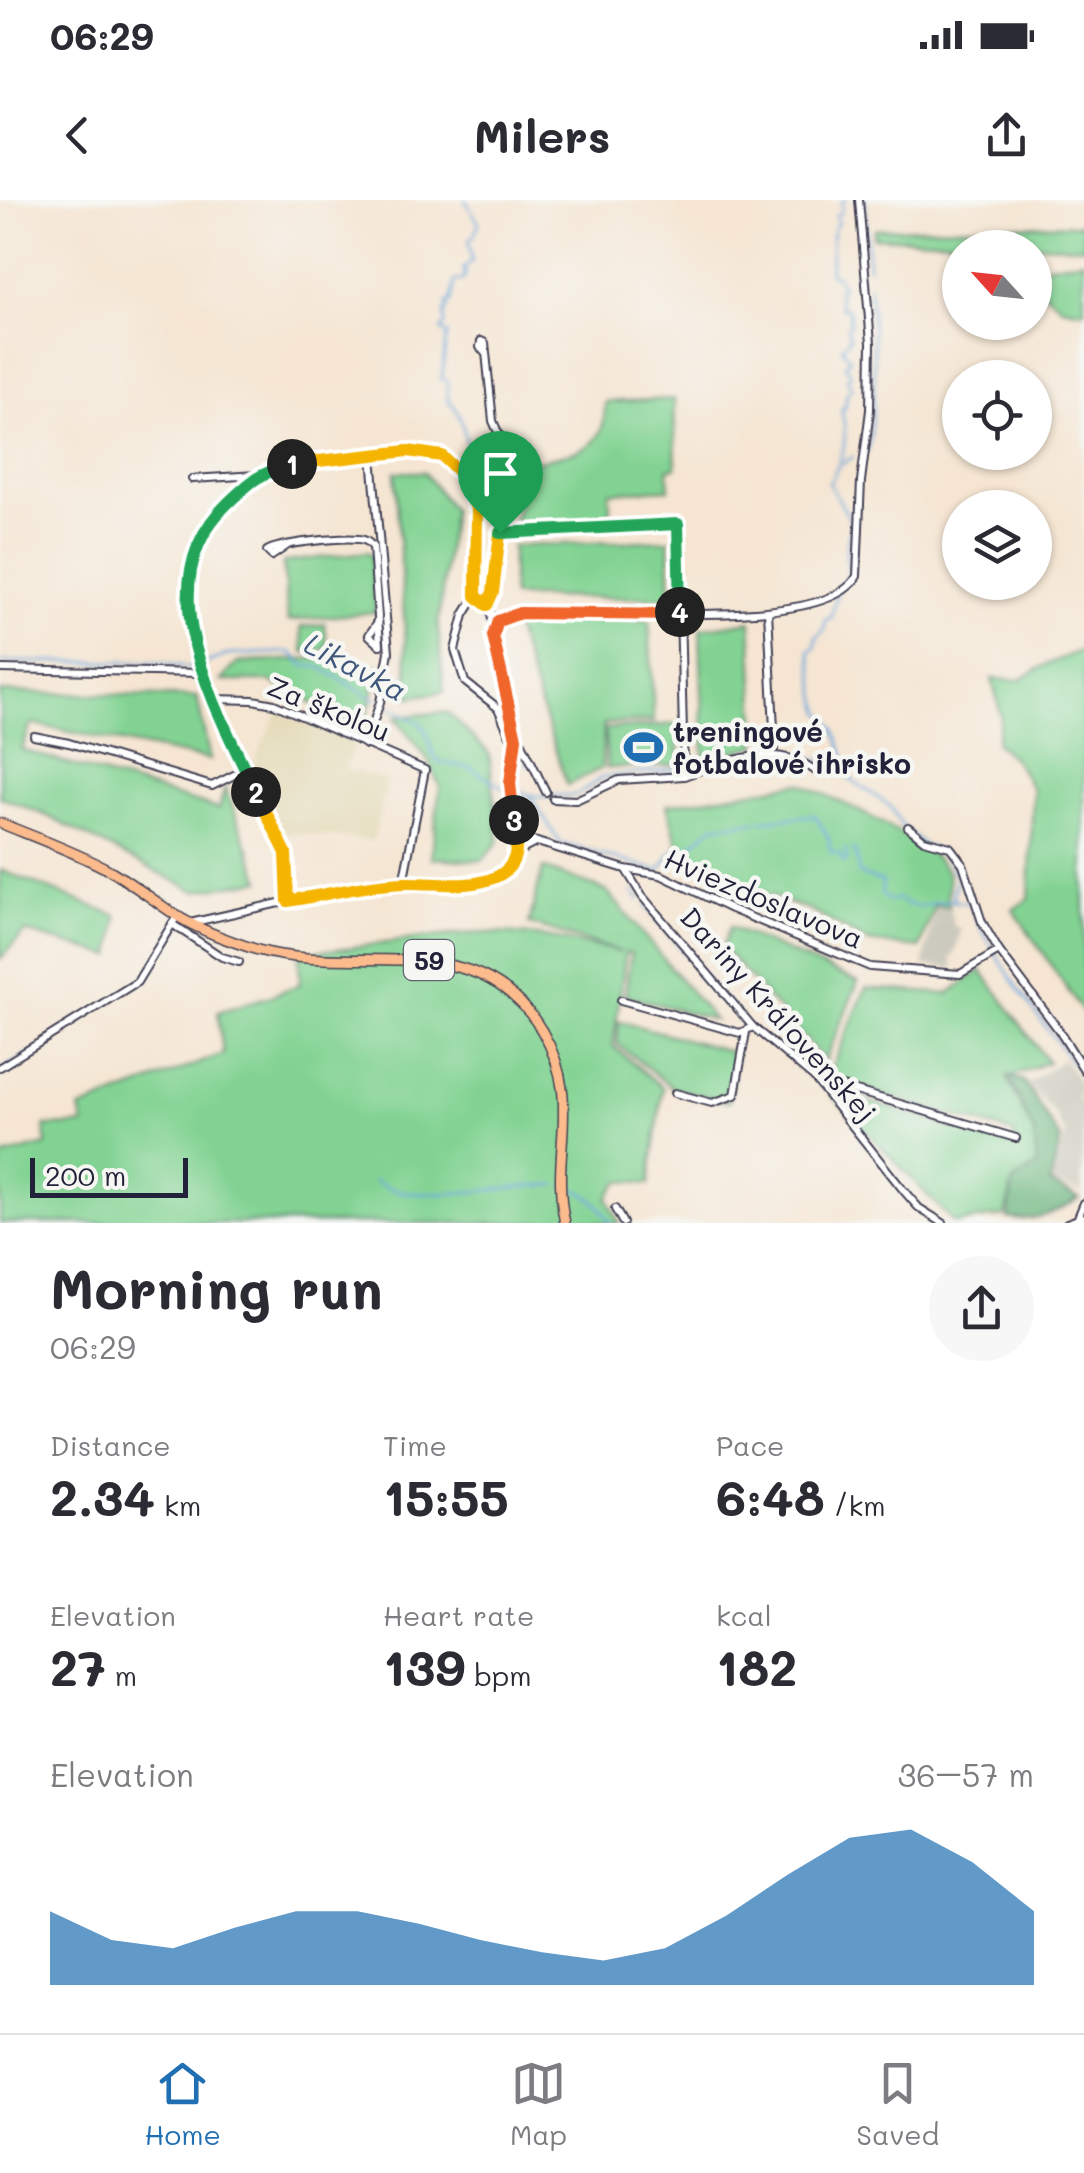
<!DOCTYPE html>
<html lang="en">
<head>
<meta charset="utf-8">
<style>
	:root { --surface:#fff; --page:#f7f7f7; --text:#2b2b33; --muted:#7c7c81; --line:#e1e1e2; --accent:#1f6fb2 }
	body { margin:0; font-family:Mali,sans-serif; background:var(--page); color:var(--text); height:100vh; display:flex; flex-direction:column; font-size:38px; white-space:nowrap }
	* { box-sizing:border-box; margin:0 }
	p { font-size:32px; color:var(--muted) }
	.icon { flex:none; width:55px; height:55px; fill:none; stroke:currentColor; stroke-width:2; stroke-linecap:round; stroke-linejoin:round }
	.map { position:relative; height:1023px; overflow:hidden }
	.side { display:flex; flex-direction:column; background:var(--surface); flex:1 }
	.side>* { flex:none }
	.needle { width:65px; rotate:297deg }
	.buttons { position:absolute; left:942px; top:30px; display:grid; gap:20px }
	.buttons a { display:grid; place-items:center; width:110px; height:110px; border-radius:50%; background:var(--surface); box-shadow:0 2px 8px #0004; font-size:50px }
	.scale { position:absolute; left:30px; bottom:25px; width:158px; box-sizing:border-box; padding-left:10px; border:5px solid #22223b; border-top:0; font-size:28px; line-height:35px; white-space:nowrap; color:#22223b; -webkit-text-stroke:8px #f6f6f2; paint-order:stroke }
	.pin { position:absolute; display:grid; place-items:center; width:85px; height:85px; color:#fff; margin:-102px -42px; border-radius:50% 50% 50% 0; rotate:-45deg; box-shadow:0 0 10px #0007 }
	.pin .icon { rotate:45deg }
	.km { position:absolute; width:50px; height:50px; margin:-25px; border-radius:50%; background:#222; color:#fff; font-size:28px; line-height:50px; text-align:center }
	.round { display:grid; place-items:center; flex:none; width:105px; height:105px; border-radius:52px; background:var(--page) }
	.overview { display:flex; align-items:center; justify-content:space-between; height:170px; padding:0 50px }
	h1 { font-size:55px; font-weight:700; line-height:75px }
	.figures { display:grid; grid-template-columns:repeat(3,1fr); gap:15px; height:170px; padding:10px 50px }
	.figures div { display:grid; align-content:center }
	.figures b { font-size:50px; font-weight:700 }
	.figures small { font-size:28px; font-weight:400 }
	.figures p { font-size:28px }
	.chart { height:280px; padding:20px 50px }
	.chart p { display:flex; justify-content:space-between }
	.chart svg { width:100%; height:180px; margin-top:10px; fill:var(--accent); opacity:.7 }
	.status { display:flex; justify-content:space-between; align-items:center; height:70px; padding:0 50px; background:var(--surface); direction:ltr }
	.status svg { height:28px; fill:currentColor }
	header { display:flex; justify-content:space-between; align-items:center; height:130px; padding:0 50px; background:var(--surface); font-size:45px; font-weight:700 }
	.dock { display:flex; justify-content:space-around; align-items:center; height:140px; border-top:2px solid var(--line); background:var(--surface); font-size:28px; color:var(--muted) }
	.dock a { display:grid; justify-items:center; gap:5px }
	.dock .selected { color:var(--accent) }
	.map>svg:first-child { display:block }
</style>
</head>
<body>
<div class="status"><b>06:29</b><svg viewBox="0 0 49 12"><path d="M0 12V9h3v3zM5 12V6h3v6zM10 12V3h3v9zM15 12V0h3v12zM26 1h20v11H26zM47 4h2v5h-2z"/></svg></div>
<header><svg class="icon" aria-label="back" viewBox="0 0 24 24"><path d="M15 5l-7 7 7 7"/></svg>Milers<svg class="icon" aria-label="share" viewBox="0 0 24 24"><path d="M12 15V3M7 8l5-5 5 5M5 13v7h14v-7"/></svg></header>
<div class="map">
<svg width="1084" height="1023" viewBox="0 0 1084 1023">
	<rect width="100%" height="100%" fill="#f6f6f2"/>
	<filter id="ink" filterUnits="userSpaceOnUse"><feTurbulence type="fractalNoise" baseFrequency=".01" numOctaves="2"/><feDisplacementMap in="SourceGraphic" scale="20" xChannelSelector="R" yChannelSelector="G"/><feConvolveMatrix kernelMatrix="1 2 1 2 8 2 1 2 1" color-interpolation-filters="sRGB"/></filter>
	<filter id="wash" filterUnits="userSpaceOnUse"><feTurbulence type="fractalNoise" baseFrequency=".0048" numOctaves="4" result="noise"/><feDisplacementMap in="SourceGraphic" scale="40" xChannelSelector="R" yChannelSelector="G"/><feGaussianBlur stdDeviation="2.25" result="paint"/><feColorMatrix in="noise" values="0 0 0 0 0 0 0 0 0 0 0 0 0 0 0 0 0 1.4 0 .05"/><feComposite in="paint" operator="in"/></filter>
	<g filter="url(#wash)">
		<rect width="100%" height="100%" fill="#f5e5d2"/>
		<polygon fill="#e5dbba" points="278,511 355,544 345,569 388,580 373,641 281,632 251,568"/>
		<g fill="#c7c5b8">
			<polygon points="936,705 949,707 954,726 961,729 956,751 951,759 954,767 950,768 923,766"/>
			<polygon points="1063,859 1084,890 1077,896 1084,908 1081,992 1052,982 1066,935 1054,913 1028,884"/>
		</g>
		<g fill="#82d393" stroke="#527a67" stroke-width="2.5">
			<polygon points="1084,24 1084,47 873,37 875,29"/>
			<polygon points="1084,60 1084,111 1062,107 1035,85 1035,67"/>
			<path d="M674,199L676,268L668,269L669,289L609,292L611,325H514L524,267C563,247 607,263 605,202Z"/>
			<polygon points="395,272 424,272 452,309 438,427 444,492 409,497"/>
			<polygon points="669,340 671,398 512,397 512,346"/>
			<polygon points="367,352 371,354 376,412 288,421 283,362"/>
			<polygon points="649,420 654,521 604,524 602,568 567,585 513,422"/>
			<polygon points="751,421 757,546 704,559 700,429"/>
			<polygon points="325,424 328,449 304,452 301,427"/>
			<polygon points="1084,449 1084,814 1013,709 1029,699 1033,590 1015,560 996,543 1001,516 992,479 1020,480 1045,465"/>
			<polygon points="333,457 380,467 363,529 269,481 221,481 237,463"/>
			<polygon points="0,492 197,497 210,560 31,524 22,550 219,609 225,588 261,680 195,691 45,615 0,597"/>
			<polygon points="447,512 489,553 499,641 482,661 431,658 440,587 428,560 395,517"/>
			<polygon points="678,524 680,565 607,568 605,529"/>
			<path d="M800,583C829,596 940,645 948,675C950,685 946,696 949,707L935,705L920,748L867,742L811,711L683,663L667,605Z"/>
			<path d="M543,668L607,691L714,820L625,795L631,754L626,752L613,846L663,888L649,984L619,981L607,998L619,1023H0V957L46,945L45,926L84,925L80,909L223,854L218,812L271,796L300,784L299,752C361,750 422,734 484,733C531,732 575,742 621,752L529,724Z"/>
			<polygon points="0,670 118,716 112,756 25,732 0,759"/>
			<polygon points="730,727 858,782 825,861 722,747"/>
			<polygon points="981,770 1048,862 1007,878 1034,933 1037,965 1013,982 1005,1016 954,1023 831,894 858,898 1013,945 1015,934 827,878 866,788 948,794"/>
			<polygon points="619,821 736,853 729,902 673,888 617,844"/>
		</g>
		<path fill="#69b57d" stroke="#466c5c" stroke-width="2.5" d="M1009,876L1024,881L1061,940L1050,983L1079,998C1058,1012 1033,1023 1008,1018L1013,982L1037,965L1034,933Z"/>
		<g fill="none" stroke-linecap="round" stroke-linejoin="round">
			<g stroke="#6aa8dc" stroke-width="2.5">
				<path d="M465,0L479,23L473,37L469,39L472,61L463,69L466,73L463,80L455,81L451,102L446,104L448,109L444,112L445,124L441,130L448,135C442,144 446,166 441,179L447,181L448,200C468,217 466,256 472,281C508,307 489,360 484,398"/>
				<path d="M846,0L842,1L841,13L835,16L838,22C828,36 834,52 829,69L832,75H836L842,88L838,91L841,107L849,110L850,124L847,128L850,138L842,147L850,159L845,164L851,175L847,180L852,188L847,193L845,208L841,209C849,236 844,258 829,284C838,298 846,310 851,324L846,350L849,372L838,389L832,417L825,420V429L817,437L815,448L810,450L818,499L822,512L835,529L852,580"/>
				<polyline points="865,0 868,68"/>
				<path d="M868,251C878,196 874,142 869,86"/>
				<polyline points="842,264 853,257"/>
				<polyline points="482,406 501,485"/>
				<polyline points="0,462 154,462 192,468 227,455 291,452 305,466 320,467 376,500"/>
				<polyline points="383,504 420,523 427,533 433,555 440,562 471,568 504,588 539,597 577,595 603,577 685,569 750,554"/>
				<polyline points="519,546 529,565"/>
				<path d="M758,553L821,560L843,574L890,606L902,626L922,644L944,653L957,678L953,694L955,702H969C996,766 1044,822 1084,879"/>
				<polyline points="530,596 560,643 659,671 675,649 692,645 713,626 815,615 829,639 830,652 839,653 843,662 847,661 845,649"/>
				<path d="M852,649L856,653L859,674L883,682L881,694L889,701L898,699C922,715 930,699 953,701"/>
				<polyline points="633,691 640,699"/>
				<polyline points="645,705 745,826"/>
				<polyline points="0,871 39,849"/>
				<path d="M374,980C410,1009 510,983 557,985"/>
				<path d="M565,986C588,993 599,1002 610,1023"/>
			</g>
		</g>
	</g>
	<g filter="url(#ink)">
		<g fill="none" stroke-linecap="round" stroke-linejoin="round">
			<defs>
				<g id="minor">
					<polyline points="486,154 480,147 481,141 485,143 493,221 510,259 509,292 499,333"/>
					<polyline points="256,276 213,316 198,341 191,361 189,411 202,473 286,653 288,701"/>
					<path d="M192,279L257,275L298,262L408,251L442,257L461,275L477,310L476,396C490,404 495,422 493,436L516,538L510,594L516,651"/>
					<path d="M288,345L272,356L267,351C279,343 342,337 359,339C367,340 368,342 373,347L380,445"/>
					<polyline points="476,396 464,415 455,450 465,482 498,508 510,536 521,541 546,592"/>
					<path d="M487,404L493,391L499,333L678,323L684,576C726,561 778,541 817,572"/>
					<polyline points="768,411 775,549"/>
					<polyline points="379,420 369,435 380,445"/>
					<path d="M496,424L502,418L520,413C553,414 586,413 620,413C668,413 832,424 857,376L861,281L870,210L871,143L859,0"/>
					<polyline points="0,469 202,473"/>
					<polyline points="214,499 253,500 274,504 425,570 403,683"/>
					<polyline points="34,536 69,543 212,586 246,569"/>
					<polyline points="366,545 380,502 389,452 372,256"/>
					<polyline points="553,599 576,600 619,580 684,576"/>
					<polyline points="908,627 924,640 950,647 963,664 982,722 999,751 1058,829 1084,870"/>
					<polyline points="516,636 537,642"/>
					<polyline points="626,670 642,696 753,827 814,878 904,991 919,1008 943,1023"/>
					<polyline points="190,723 288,701 403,683 476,682 498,676 510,665 516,653 537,642 625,669 661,675 731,709 870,767 960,774 999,751"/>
					<polyline points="172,724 222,757 239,762"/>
					<polyline points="621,800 740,833 753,827"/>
					<polyline points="0,867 137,782 177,716"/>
					<polyline points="815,879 1016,938"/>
					<polyline points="675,893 712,903 735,895 746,832"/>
					<polyline points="615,1009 623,1023"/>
					<polyline points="1077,1020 1084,1003"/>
					<polyline points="1067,1023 1084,1017"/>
				</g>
				<path id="major" d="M0,623C37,638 76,652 111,671C133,684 153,700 174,714C198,730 230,741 258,750C356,778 478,723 542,831C584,903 549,951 565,1023"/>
			</defs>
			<use href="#minor" stroke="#423f52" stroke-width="10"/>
			<use href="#major" stroke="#423f52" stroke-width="12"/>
			<use href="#minor" stroke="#fff" stroke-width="6"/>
			<use href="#major" stroke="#fbbb8d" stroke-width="9"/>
		</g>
	</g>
	<g fill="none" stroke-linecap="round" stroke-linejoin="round" filter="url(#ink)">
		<defs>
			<polyline id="split-1" points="292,264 408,251 442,256 462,275 477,310 476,396 487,405 493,392 500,333"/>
			<path id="split-2" d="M256,592C216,507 143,383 228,303C253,279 259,274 292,264"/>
			<path id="split-3" d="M256,592L286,653L288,701C326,695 366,684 405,683C434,682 470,690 498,676C521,664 517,641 514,620"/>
			<polyline id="split-4" points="514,620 510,583 516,538 493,436 498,421 520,413 680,415 680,412"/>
			<polyline id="split-5" points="500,333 678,324 680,412"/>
		</defs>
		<use href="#split-1" stroke="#fff" stroke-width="20"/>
		<use href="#split-2" stroke="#fff" stroke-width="20"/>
		<use href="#split-3" stroke="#fff" stroke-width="20"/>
		<use href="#split-4" stroke="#fff" stroke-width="20"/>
		<use href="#split-5" stroke="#fff" stroke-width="20"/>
		<use href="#split-1" stroke="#f5b400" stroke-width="12"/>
		<use href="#split-2" stroke="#22a559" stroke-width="12"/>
		<use href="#split-3" stroke="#f5b400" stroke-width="12"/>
		<use href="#split-4" stroke="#f0652b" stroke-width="12"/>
		<use href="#split-5" stroke="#22a559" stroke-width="12"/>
	</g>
	<defs>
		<symbol id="stadium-bare" viewBox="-9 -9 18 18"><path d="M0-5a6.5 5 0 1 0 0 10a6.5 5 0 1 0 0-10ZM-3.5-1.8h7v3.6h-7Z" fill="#1f6fb2" stroke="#f6f6f2" stroke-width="2.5" paint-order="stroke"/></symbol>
	</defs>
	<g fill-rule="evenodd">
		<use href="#stadium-bare" x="616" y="520" width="55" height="55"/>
	</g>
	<g text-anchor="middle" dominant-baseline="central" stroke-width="9" stroke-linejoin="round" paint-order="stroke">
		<rect fill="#f6f6f2" stroke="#626272" stroke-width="2.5" x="404" y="740" width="50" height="40" rx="8"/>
		<g font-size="25" font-weight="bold" fill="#22223b">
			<text x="429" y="760">59</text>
		</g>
		<g font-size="28" fill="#22223b" stroke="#f6f6f2">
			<text transform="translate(329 508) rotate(22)">Za školou</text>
			<text transform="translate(764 698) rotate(23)">Hviezdoslavova</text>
			<text transform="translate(779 814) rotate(48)">Dariny Kráľovenskej</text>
		</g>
		<g font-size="28" font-weight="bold" fill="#22223b" stroke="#f6f6f2" text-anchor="start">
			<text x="673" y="531">treningové<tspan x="673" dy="32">fotbalové ihrisko</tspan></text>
		</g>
		<g font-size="30" font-style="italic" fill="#3f587b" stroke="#f6f6f2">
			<text transform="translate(356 466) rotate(28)">Likavka</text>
		</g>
	</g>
</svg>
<div class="buttons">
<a><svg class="needle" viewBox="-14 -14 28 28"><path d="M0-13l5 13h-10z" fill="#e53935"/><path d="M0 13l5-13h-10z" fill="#7c7c81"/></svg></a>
<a><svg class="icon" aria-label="locate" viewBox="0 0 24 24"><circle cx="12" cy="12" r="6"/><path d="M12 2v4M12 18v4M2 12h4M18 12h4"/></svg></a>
<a><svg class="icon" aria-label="layers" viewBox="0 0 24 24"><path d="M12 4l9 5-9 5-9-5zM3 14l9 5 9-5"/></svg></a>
</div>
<div class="scale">200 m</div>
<div class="pin" style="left:500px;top:333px;background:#1e9e55"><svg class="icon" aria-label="arrive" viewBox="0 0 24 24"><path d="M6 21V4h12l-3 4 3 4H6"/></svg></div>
<b class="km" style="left:292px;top:264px">1</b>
<b class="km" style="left:256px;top:592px">2</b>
<b class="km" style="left:514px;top:620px">3</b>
<b class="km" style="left:680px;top:412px">4</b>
</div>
<section class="side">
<div class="overview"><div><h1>Morning run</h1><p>06:29</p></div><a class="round"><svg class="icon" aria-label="share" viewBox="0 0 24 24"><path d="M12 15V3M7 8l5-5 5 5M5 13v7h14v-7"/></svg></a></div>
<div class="figures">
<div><p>Distance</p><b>2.34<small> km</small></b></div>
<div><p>Time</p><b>15:55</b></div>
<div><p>Pace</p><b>6:48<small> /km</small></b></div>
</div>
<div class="figures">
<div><p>Elevation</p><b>27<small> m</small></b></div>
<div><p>Heart rate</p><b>139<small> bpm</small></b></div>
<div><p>kcal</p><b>182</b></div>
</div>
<div class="chart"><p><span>Elevation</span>36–57 m</p>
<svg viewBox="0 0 160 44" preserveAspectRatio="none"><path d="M0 44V26L10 33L20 35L30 30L40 26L50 26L60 29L70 33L80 36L90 38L100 35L110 27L120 17L130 8L140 6L150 14L160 26V44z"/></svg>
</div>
</section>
<nav class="dock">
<a class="selected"><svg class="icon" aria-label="home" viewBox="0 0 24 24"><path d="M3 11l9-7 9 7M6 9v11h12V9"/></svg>Home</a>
<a><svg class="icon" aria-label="map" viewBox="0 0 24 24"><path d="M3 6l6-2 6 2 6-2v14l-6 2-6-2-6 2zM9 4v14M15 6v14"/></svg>Map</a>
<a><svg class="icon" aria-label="saved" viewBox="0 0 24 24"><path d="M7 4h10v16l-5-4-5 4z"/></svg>Saved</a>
</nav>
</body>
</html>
